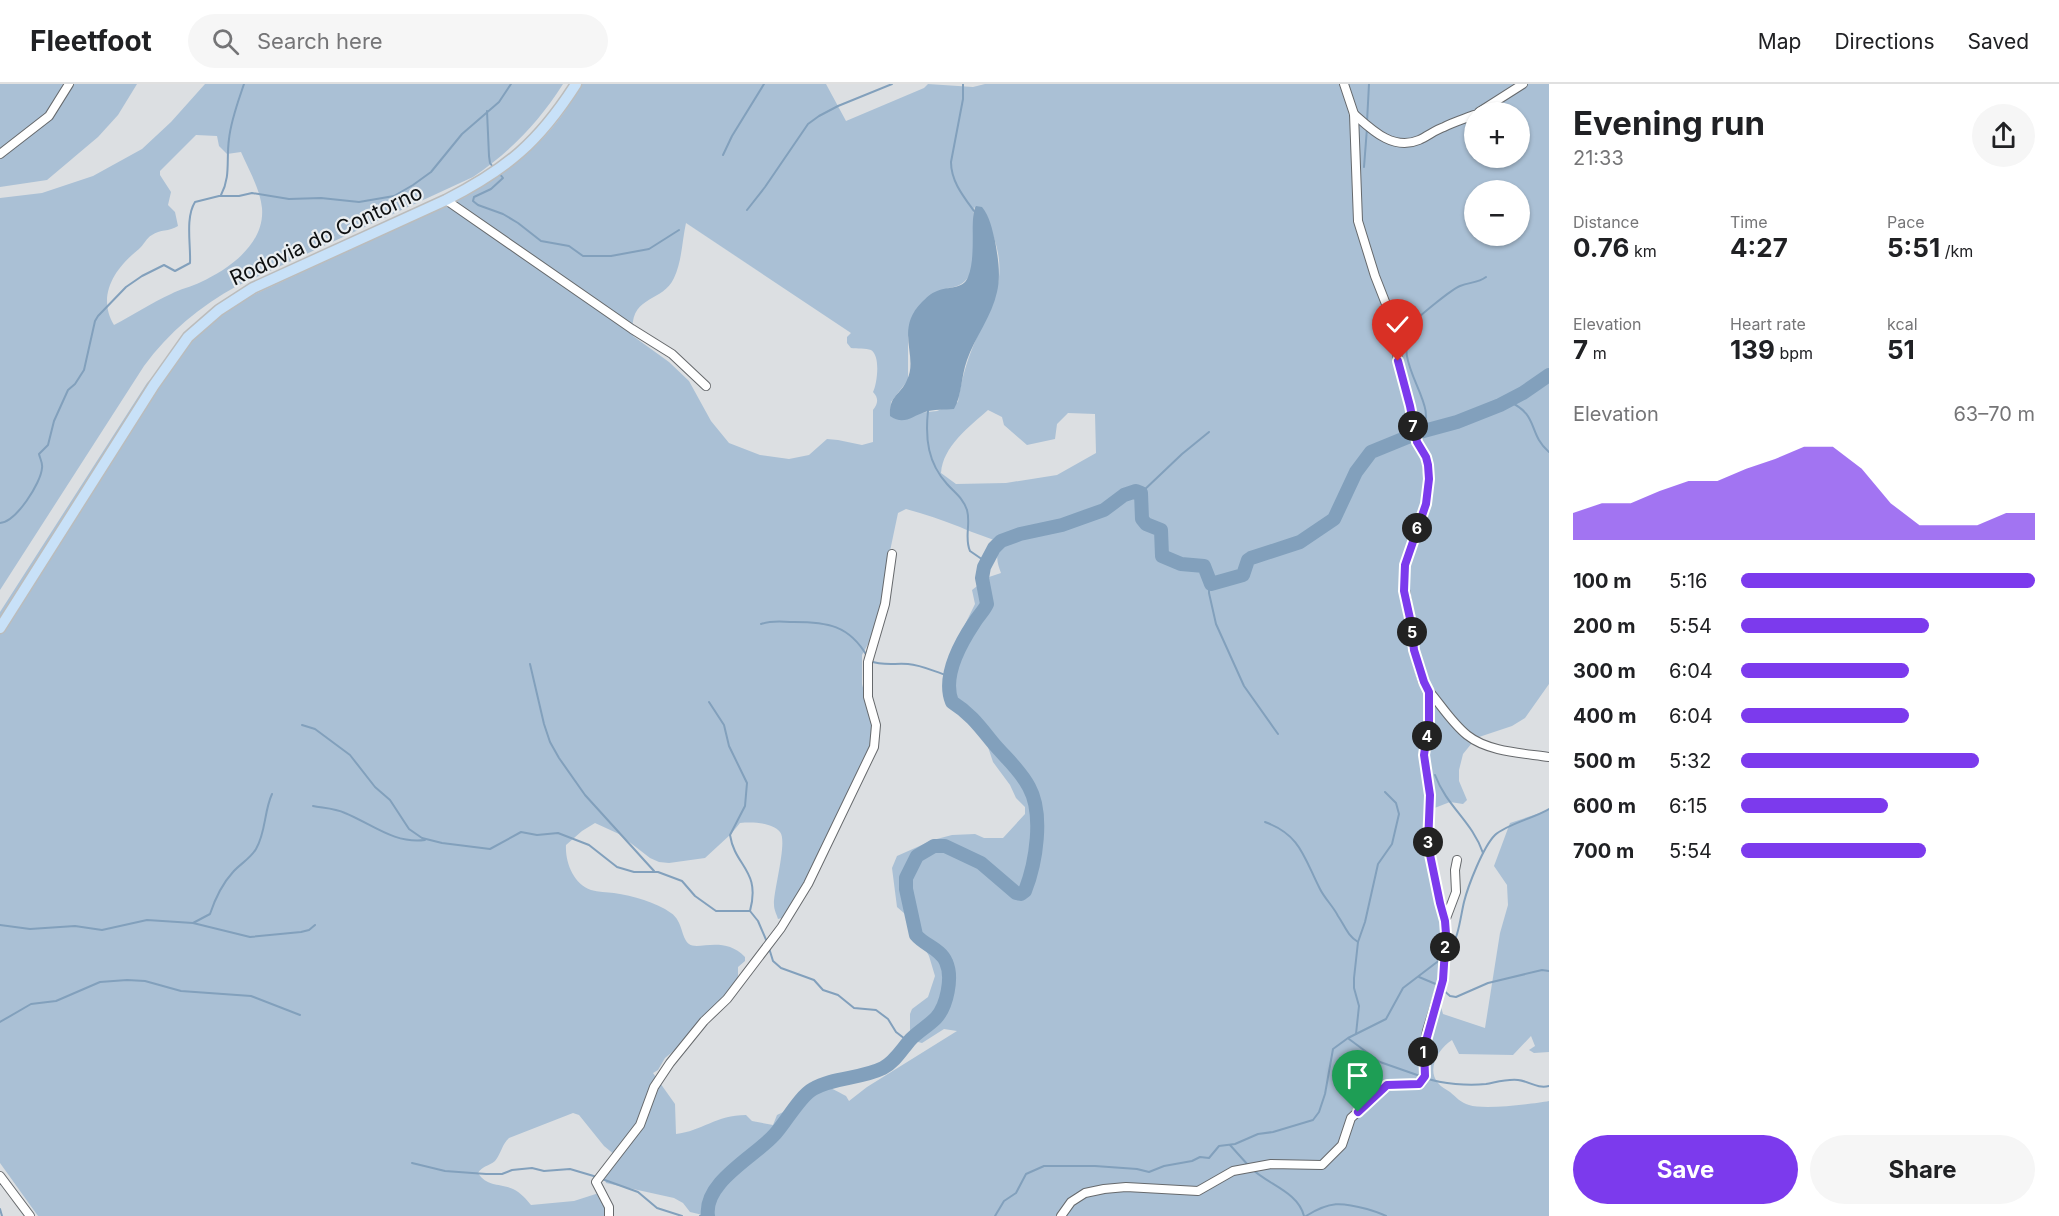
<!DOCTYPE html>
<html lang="en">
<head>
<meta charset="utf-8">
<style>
	:root { --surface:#fff; --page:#f6f6f6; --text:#202124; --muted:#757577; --line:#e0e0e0; --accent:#7c3aed }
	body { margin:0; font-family:Inter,sans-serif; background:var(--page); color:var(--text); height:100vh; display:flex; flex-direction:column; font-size:22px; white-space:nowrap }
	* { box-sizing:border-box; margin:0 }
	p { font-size:20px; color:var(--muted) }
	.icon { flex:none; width:33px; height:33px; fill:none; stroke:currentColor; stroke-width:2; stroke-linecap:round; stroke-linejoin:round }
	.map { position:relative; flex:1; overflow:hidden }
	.sheet { display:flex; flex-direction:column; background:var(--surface); width:510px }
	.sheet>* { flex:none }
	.controls { position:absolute; left:1464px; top:18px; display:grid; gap:12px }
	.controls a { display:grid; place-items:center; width:66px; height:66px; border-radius:50%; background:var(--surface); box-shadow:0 2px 4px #0004; font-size:30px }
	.pin { position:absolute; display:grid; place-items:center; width:51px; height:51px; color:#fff; margin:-62px -26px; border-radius:50% 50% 50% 0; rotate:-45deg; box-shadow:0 0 6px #0007 }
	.pin .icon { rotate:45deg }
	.km { position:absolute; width:30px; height:30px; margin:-15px; border-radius:50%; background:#222; color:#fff; font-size:16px; line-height:30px; text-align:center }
	.round { display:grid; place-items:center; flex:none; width:63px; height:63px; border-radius:32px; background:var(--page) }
	.summary { display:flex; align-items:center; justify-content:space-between; height:102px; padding:0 24px }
	h1 { font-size:33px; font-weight:700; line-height:45px }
	.stats { display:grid; grid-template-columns:repeat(3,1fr); gap:9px; height:102px; padding:6px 24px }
	.stats div { display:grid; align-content:center }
	.stats b { font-size:26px; font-weight:700 }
	.stats small { font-size:16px; font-weight:400 }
	.stats p { font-size:16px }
	.chart { height:168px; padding:12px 24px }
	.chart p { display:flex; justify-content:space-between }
	.chart svg { width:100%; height:108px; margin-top:6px; fill:var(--accent); opacity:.7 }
	.action { display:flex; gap:12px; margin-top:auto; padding:12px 24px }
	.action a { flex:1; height:69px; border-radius:36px; background:var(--accent); color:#fff; font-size:24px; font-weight:700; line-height:69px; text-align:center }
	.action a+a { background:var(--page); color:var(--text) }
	ul { padding:0 24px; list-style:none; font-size:20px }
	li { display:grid; grid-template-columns:96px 72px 1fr; align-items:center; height:45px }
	li i { height:15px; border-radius:8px; background:var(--accent) }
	header { display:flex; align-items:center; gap:36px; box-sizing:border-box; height:84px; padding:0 30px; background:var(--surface); border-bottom:2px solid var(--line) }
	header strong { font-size:28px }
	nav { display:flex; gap:33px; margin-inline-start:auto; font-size:21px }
	.search { width:420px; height:54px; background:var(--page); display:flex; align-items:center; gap:15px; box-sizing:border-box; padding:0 21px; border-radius:33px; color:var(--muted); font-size:22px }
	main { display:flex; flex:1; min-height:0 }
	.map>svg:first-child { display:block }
</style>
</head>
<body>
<header>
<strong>Fleetfoot</strong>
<div class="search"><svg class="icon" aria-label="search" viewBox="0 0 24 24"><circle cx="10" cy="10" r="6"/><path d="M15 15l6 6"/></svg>Search here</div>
<nav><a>Map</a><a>Directions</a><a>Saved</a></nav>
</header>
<main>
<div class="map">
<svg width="1549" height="1132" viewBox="0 0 1549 1132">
	<rect width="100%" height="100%" fill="#dcdfe2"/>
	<g fill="#aac0d5" fill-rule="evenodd">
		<polygon points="0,0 137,0 118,31 98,53 47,96 0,103"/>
		<path d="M205,0H563C539,38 510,68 473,93L237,202C200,222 169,248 144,282L0,506V114L42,109L93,92L142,65L171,38ZM196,51L217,52L219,62L227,70L241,68C249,86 260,105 262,124C265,160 229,185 201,198C191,203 180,205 171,210C151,219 133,231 114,241C96,211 116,183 139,165C144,161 146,154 152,151C160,145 169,148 178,142L175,128L168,121L171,108L160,91V87Z"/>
		<path d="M580,0H826L846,37L924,4L928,0L973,3L985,0H1549V600L1525,634L1512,642L1476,654L1463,670L1459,686V697L1467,716L1463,720L1450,718L1432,725L1430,751L1442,817L1439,916L1443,930L1485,944L1500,849L1508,821L1507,801L1494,782L1510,739L1549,726V968L1534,969L1529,966L1535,962L1531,952L1513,971L1459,970L1452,956C1439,964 1426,985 1438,999C1441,1003 1446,1005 1450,1008C1456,1013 1461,1019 1469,1021C1484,1026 1532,1020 1549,1017V1132H707L690,1128L683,1119L674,1114L606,1099L602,1085L615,1071L604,1062L579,1031L573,1029L509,1054C502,1060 501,1070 495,1077C489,1082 482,1082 478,1089C487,1103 499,1099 513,1105C521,1109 526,1115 531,1121L574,1117L602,1108L610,1132H38L0,1079V528L147,299L208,237L244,215L465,113C511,86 558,50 580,0ZM1474,28H1520V74H1474ZM1474,106H1520V152H1474ZM974,123C980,133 990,143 994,154C1009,198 990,222 974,260C966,279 961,298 958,318L937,327L890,332L891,318L908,296V253L948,204C986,201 971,150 974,123ZM686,139L851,249L847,253V259L851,264C857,265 866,264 871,266C881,272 877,300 873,308C879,314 878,320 873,326V358L862,361L838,356L827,355L809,371L789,375L760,371L729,359L711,337L689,297L669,278L633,252C628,210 662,220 674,194C682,177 682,157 686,139ZM988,326L1002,333L1004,341L1027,361L1055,355L1057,340L1068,329L1095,330L1096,369L1057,391L1006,399L956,400L941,389C943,362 969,343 988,326ZM906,425C925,430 942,436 960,443C975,450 990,453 1004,461C994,469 997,478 1001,489L989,493L972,506L975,520L950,571L947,583C954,593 951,602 956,613L982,645L993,678L1010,701L1016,714L1025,723V730L1003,754H984L975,750L952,751L933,756L897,772L892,784L897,823L905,830L929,872L935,892L928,913L912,925L910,930V953L914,957L922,959L944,945L957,947L867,1003L849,1017L846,1012C834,1006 826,999 812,1001L802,1019L777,1031L773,1041L752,1037L746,1031C716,1031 702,1047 676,1050L675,1020L653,989L658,986L665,974L692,952L734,903L738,892V883L745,877V873C724,851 698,867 689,860C681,854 683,837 671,829C656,818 633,812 614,809C607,808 598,808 591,806C574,800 565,779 566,761L582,747L595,739L619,750L650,774L659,778L669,779L705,774L731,750L740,739C752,738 772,738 780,748C788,757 773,808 774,821C774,826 777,831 778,835L786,833L870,674L873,643L862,600V571L874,549L890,489V467L898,429Z"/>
	</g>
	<path fill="#82a0bc" d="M976,122L982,123C990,133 992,145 995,157C998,174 1001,191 997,208C992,232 975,253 967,276C961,292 962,311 954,325C945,326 933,325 925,328C912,332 904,342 890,332C889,311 900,312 907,296C919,272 894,246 922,218C926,214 931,209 937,207C948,202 963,206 968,193C977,172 969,133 976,122Z"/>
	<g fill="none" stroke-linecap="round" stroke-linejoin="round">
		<g stroke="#82a0bc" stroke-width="2">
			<path d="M963,0V15L951,78C951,97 963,112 974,127"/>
			<polyline points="487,27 489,72 490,79 493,83"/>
			<polyline points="1367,38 1369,0"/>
			<polyline points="723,71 732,52 764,0"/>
			<polyline points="1364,83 1367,44"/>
			<polyline points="499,89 503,94 491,105 474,113 473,117 478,121 503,130 518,139 541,157 569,162 583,172 611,172 649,165 679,146"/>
			<path d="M221,111C231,92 226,76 229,55C231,36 238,18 244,0"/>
			<polyline points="747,126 765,103 808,40 819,32 838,22 892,0"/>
			<path d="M1508,317C1540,331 1527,349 1549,368"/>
			<path d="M928,327C925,355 928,379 947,400C955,409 963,414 967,426C971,440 964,454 970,467L986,478"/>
			<path d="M1420,348C1444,322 1387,279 1413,239C1419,232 1452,205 1460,202C1470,198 1478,199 1486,193"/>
			<polyline points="1141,409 1182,370 1209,348"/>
			<path d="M0,439C16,438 41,399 42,384C43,379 40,375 39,370L48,361L54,337L68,306L75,300L84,286L95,237L98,232L126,203L142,192L164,181L175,187L190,179C191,161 185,134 195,118L219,112H239L252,109L289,115L321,114L359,118L394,112L413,101L431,88L462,50L499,18L511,0"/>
			<polyline points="1209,500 1209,509 1216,540 1244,602 1278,650"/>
			<path d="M761,540C773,536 781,538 794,538C827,538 849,541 867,572"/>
			<path d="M870,577C882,582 895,579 908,580C922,581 935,588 949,592"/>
			<polyline points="530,580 544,640 550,658 559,674 585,711 654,787"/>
			<path d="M709,618L724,641L729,662L747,699L745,722L730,751C735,783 761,786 750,827"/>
			<polyline points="302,641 315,645 350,671 375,703 390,716 409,745 422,754 442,759 490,765 521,748 537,751 558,749 589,761 617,783 634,788 658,788 682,797 695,812 716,827 750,827"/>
			<path d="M1435,691C1447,723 1472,737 1483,769"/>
			<path d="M313,722C323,724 335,724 345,729C372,740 394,760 425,756"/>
			<path d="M1265,738C1301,751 1304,774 1320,805C1325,815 1333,822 1338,832C1345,842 1347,851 1358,858"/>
			<polyline points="750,827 758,837 767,858"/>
			<path d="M193,839L210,830C215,815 222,800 233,788C240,780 250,775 256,765C266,748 264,727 272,710"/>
			<polyline points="0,841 30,845 75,842 102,846 147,836 193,839 250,853 301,848 309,846 315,841"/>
			<polyline points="769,864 773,877 781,884 814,896 823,906 838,911 854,924 876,926 888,935 896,948 909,958"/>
			<path d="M1449,867C1459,853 1460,835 1464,818C1468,802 1483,763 1495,751C1505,741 1534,734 1549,725"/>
			<polyline points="1419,893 1438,901"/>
			<polyline points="1442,905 1450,912 1456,913 1488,899 1542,886 1549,887"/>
			<polyline points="0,938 31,920 56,917 100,898 127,896 145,897 181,907 251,912 300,931"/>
			<polyline points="1356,950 1359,922 1354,904 1354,894 1358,858 1365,838 1378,780 1392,760 1399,730 1396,719 1385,708"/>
			<polyline points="1349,955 1380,978 1420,992"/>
			<path d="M1425,994C1443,1000 1468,1002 1486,1000C1497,998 1506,995 1518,996C1529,997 1537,1005 1549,1002"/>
			<polyline points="1230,1061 1248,1081"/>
			<polyline points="412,1079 445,1087 486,1090 502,1090 512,1086 532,1084 544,1087 570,1085 597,1093"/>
			<path d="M1252,1085C1269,1101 1298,1108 1304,1132"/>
			<polyline points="602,1095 638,1108 657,1124 682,1132"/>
			<polyline points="0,1125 2,1132"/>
			<polyline points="700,1132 707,1129"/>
			<polyline points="995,1132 1004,1117 1016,1109 1026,1090 1044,1082 1095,1082 1137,1085 1149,1088 1164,1082 1192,1077 1200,1073 1209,1074 1219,1062 1235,1060 1258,1050 1273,1048 1313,1036 1319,1028 1325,1010 1333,965 1348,954 1386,935 1403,904 1441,875"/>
			<path d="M1306,1132C1330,1117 1341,1118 1367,1125C1374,1127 1380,1129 1386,1132"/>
		</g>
		<path stroke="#82a0bc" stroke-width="14" d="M708,1132C703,1098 756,1072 775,1050C786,1038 800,1012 813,1005C833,993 861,995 883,984C895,978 902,965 911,955C919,947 928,942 936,934C947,922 953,893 946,878C941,865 924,861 916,851L906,805V794L917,772L934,762H945L981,779L1016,809L1021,810L1025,807C1036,779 1044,730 1029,703C1021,687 1006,674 994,660C980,643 971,630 952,618C942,593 960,560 974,539C978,532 984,527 987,520L982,494L984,483L994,464L1001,457L1020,450L1062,441L1104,426L1124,411L1136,407L1141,409L1142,435L1146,440L1161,446L1162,472L1181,480L1204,482L1211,500L1243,491L1248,476L1251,474L1300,458L1334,435L1356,388L1371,368L1420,348L1457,338L1500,321L1523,309L1549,291"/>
		<defs>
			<g id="minor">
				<polyline points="1479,28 1523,0"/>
				<path d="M1354,30C1372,46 1393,67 1419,56C1428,52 1435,46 1444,43C1454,38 1464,35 1474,31"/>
				<polyline points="0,70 49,32 69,0"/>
				<polyline points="446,116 632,245 672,270 706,302"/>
				<path d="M1429,607C1441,621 1452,639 1467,651C1488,668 1523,669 1549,673"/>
				<polyline points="1445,837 1456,808 1455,786 1457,776"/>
				<polyline points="0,1092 30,1132"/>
				<polyline points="609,1132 609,1123 596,1098 640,1041 654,1003 670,979 704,937 727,915 781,844 808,800 874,663 876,641 868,613 868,578 885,520 892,470"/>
				<polyline points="1061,1132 1071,1118 1085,1109 1104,1105 1126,1103 1198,1107 1233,1087 1271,1080 1322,1081 1342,1061 1351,1034 1384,1004 1393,1000 1419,1000 1425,992 1423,970 1427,947 1443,896 1446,850 1445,837 1440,819 1428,761 1430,711 1424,671 1429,638 1429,607 1423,598 1414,566 1404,499 1405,481 1426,420 1429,395 1426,373 1417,358 1410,322 1398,277 1393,238 1375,192 1358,137 1354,30 1344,0"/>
			</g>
			<path id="major" d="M0,544L154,301L188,253L219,226L253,204L446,116C507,85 539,58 576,0"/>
		</defs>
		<use href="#minor" stroke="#66696c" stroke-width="10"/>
		<use href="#major" stroke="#bbbcbc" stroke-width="13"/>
		<use href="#minor" stroke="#fff" stroke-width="8"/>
		<use href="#major" stroke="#c8e1f8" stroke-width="10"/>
	</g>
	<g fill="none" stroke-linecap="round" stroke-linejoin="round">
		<defs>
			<polyline id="route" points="1358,1028 1387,1001 1419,1000 1425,992 1424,964 1443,896 1446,850 1445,837 1440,819 1428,761 1430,711 1424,671 1429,638 1429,608 1424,598 1414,566 1411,539 1404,507 1405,481 1426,420 1429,395 1428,381 1426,373 1417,358 1410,322 1398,277"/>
		</defs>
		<use href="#route" stroke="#fff" stroke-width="12"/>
		<use href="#route" stroke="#7c3aed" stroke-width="8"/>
	</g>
	<g text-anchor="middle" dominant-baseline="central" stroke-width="4.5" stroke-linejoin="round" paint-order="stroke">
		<g font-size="21" fill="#0d0f10" stroke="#e9edf0">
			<text transform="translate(326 151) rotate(-25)">Rodovia do Contorno</text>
		</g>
	</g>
</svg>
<div class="controls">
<a>+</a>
<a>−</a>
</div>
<div class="pin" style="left:1358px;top:1028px;background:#1e9e55"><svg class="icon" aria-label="arrive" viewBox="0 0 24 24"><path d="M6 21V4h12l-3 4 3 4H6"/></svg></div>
<div class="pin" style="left:1398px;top:277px;background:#d93025"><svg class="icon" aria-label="check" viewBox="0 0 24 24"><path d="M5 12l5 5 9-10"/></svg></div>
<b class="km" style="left:1423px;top:968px">1</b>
<b class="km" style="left:1445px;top:863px">2</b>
<b class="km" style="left:1428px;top:758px">3</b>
<b class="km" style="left:1427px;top:652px">4</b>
<b class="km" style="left:1412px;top:548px">5</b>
<b class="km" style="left:1417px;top:444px">6</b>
<b class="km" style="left:1413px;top:342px">7</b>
</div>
<section class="sheet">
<div class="summary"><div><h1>Evening run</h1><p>21:33</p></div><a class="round"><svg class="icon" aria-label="share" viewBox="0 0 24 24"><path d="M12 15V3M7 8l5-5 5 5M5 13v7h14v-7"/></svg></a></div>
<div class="stats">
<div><p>Distance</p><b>0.76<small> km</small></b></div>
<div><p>Time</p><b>4:27</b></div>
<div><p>Pace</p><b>5:51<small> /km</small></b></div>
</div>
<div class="stats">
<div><p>Elevation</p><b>7<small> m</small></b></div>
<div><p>Heart rate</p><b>139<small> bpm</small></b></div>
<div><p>kcal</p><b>51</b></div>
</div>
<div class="chart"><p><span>Elevation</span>63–70 m</p>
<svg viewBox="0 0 160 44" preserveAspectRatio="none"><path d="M0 44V33L10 29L20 29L30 24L40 20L50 20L60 15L70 11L80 6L90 6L100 15L110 29L120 38L130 38L140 38L150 33L160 33V44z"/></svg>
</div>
<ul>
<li><b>100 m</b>5:16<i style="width:100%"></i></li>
<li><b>200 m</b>5:54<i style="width:64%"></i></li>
<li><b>300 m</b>6:04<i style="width:57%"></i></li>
<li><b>400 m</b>6:04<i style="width:57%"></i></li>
<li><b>500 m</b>5:32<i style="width:81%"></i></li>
<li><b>600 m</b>6:15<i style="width:50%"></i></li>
<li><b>700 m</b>5:54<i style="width:63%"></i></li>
</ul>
<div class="action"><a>Save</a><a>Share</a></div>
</section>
</main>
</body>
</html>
